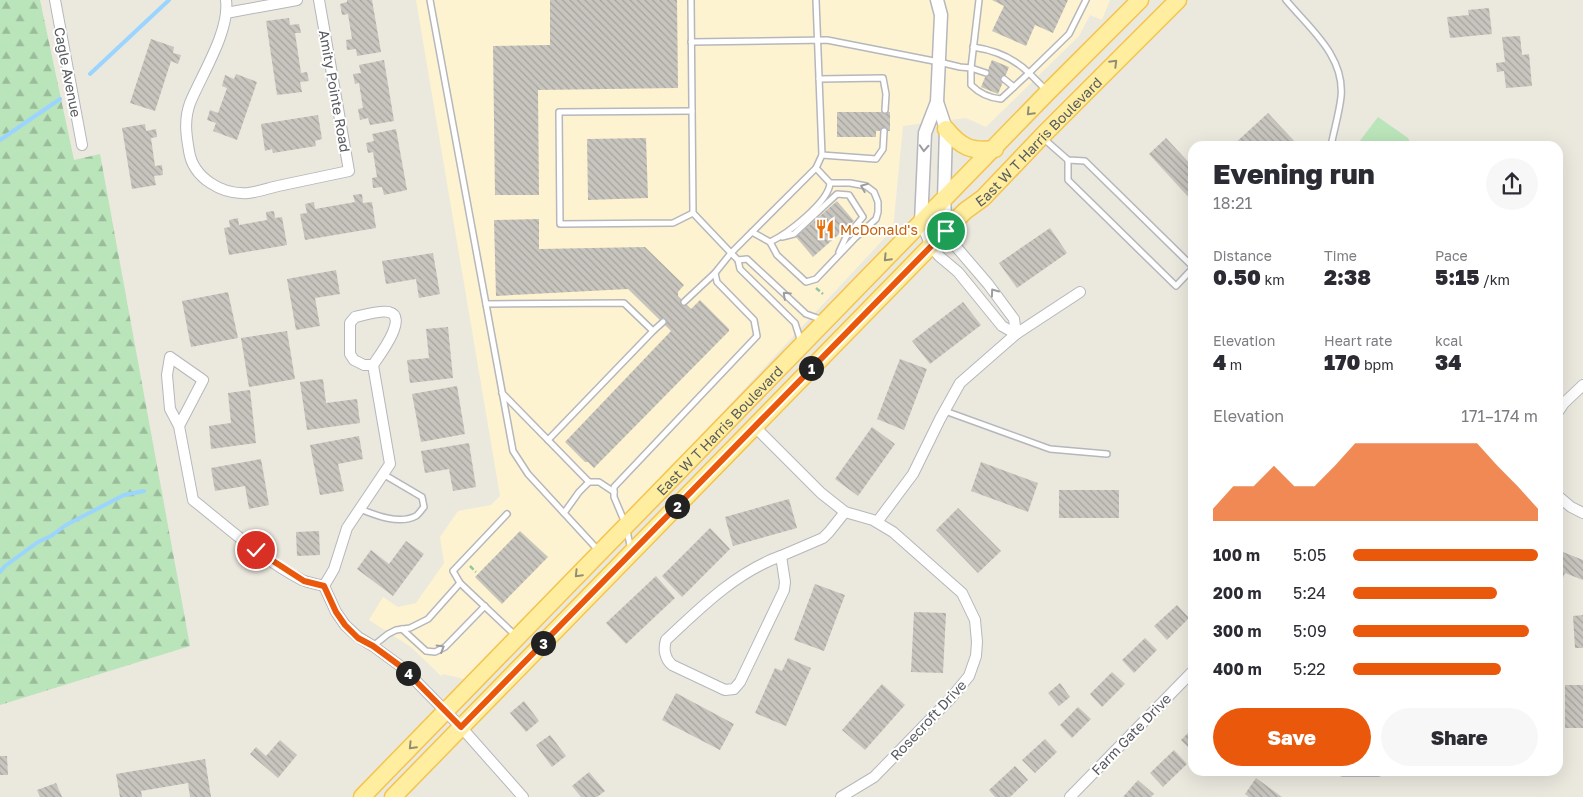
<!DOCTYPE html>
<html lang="en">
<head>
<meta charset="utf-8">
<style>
	:root { --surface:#fff; --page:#f7f7f7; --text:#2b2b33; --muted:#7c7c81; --accent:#ea580c }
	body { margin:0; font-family:"Golos Text",sans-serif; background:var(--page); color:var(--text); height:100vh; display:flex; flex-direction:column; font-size:19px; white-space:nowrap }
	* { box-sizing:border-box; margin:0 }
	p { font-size:16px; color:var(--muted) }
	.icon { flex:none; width:28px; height:28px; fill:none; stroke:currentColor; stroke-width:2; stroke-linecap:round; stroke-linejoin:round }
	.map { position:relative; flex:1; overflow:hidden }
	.side { position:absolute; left:1188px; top:141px; width:375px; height:635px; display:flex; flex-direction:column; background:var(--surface); border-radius:15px; box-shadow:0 5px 20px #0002 }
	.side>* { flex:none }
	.pin { position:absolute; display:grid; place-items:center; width:42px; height:42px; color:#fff; margin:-21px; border:2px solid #fff; border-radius:50%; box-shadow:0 1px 5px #0007 }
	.km { position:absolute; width:25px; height:25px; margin:-12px; border-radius:50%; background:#222; color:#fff; font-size:14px; line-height:25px; text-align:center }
	.round { display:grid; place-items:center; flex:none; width:52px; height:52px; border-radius:26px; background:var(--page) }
	.head { display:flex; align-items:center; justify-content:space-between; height:85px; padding:0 25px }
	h1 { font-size:28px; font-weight:800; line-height:38px }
	.stats { display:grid; grid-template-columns:repeat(3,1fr); gap:8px; height:85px; padding:5px 25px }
	.stats div { display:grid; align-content:center }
	.stats b { font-size:21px; font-weight:800 }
	.stats small { font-size:14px; font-weight:400 }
	.stats p { font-size:14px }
	.chart { height:140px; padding:10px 25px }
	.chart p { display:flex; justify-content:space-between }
	.chart svg { width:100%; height:90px; margin-top:5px; fill:var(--accent); opacity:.7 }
	.primary-button { display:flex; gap:10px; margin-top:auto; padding:10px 25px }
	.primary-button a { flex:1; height:58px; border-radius:30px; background:var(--accent); color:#fff; font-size:20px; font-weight:800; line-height:58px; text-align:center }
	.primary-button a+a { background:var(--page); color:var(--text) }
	ul { padding:0 25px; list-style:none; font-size:16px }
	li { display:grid; grid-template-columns:80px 60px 1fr; align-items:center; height:38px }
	li i { height:12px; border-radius:6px; background:var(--accent) }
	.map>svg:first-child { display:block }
</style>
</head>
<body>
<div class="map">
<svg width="1583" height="797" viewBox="0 0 1583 797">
	<defs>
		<pattern id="forest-firs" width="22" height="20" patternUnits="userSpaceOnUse" patternTransform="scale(1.25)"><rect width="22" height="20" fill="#bae4b9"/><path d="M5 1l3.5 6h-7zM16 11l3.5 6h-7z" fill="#9abc9a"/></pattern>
		<pattern id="building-back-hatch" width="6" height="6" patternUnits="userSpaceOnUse" patternTransform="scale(1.25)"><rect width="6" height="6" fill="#c8c5be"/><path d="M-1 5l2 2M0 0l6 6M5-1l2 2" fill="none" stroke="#a5a39e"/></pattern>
	</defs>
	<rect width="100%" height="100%" fill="#ebe8de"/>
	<polygon fill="#fef3d0" points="416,0 1110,0 1102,20 1090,15 1079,36 986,127 966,118 903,126 893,229 573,573 468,680 443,674 441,676 411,647 369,620 383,597 398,607 416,603 444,563 440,537 458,511 491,505 500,496"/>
	<polygon fill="url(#forest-firs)" points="0,0 40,0 74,160 100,154 190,646 0,705"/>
	<polygon fill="#bae4b9" points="1378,117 1408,138 1412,146 1356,146"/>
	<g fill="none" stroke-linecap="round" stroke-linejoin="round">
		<g stroke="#9bd5ff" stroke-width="4">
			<polyline points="90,74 169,0"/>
			<polyline points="0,140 60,99"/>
			<polyline points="0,572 5,566 38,542 51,536 66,525 124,495 144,491"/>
		</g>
	</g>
	<g fill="url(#building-back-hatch)">
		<polygon points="347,0 372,0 381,52 357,56 356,49 347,50 346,40 352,39 348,14 342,15 340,4 347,2"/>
		<polygon points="550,0 677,0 678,88 538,90 539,195 495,195 493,46 550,45"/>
		<polygon points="992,0 1068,0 1053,33 1035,25 1026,46 992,31 1004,6"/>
		<polygon points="1489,8 1492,34 1450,38 1447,17 1469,15 1468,10"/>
		<polygon points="289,18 290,25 299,24 301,33 295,33 301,73 307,72 309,81 300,82 302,92 277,95 266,21"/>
		<polygon points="1520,36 1522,55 1529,54 1532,86 1506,88 1504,71 1497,72 1496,63 1505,62 1502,37"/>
		<polygon points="151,39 174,47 173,53 181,55 178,64 171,61 155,111 130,103"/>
		<polygon points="384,60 394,121 370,125 368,118 360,120 358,109 363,108 359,83 355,84 353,74 361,73 359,65"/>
		<polygon points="992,60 1009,67 998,94 981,87"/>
		<polygon points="236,74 257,82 237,140 213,131 216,123 207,120 210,110 218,113 227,88 222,86 225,75 234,79"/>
		<polygon points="837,112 890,112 890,131 876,131 876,137 837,137"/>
		<polygon points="1268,113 1299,146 1232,146"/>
		<polygon points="318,115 322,139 315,141 316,146 273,153 272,149 265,151 261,124"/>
		<polygon points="145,124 146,131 156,129 157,137 151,138 155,166 162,165 163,175 154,176 156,185 132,189 122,128"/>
		<polygon points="396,129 407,190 384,195 382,187 373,188 372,178 377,177 373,152 368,153 366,143 374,141 372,134"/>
		<polygon points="646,138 648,198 588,200 587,139"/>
		<polygon points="1166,138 1192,166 1192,201 1149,154"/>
		<polygon points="362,194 363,203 372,202 376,228 305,240 300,214 307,213 305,204 314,202 315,209 355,202 353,195"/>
		<polygon points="837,201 854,221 813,257 796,237"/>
		<polygon points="274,211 275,218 282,217 287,245 229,255 224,228 230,227 229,220 238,218 239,225 267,220 266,212"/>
		<polygon points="539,219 539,249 645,247 684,285 678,292 678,296 691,309 700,300 729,329 729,331 594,468 588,462 585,462 565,442 671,331 628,289 496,296 494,220"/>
		<polygon points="1050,228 1067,253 1017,288 999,263"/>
		<polygon points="433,253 440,294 419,298 416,279 386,284 382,261"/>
		<polygon points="336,270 340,294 315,298 320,326 296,330 287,279"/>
		<polygon points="228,292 238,338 191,347 182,301"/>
		<polygon points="963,302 981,325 930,364 912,341"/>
		<polygon points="1558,324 1561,324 1562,343 1558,344"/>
		<polygon points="448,327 453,378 410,383 407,360 429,358 426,329"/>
		<polygon points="287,331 295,379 249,387 241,338"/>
		<polygon points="900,359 927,369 904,430 877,419"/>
		<polygon points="323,379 326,403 357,399 360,423 307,430 300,382"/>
		<polygon points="457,386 465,434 421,442 412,394"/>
		<polygon points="250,390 256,443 211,449 209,426 231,423 228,393"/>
		<polygon points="872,427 895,444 858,496 835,479"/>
		<polygon points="359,436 363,459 338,464 344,491 320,495 310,445"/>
		<polygon points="469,443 476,487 453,491 449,469 425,473 421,451"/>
		<polygon points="261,459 269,505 249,509 245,486 215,491 211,468"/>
		<polygon points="981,462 1038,483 1028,512 971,491"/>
		<rect x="1059" y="490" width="60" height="28"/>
		<polygon points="789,499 797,528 733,546 725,517"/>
		<polygon points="958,508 1001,551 978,573 936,530"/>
		<polygon points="710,528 730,549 682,597 662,576"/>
		<polygon points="319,531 320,555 297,556 296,532"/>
		<polygon points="520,531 548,557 502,604 475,577"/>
		<polygon points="406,541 424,554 393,596 357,569 371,550 389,564"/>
		<polygon points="1558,550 1583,560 1583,580 1565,573 1562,580 1558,578"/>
		<polygon points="656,576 675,598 626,644 606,623"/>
		<polygon points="815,584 845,595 824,651 794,640"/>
		<polygon points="1177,605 1189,618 1167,640 1154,626"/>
		<polygon points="914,612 946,613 943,673 911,672"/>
		<polygon points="1583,615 1583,648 1575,648 1573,616"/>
		<polygon points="1145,638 1157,650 1134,673 1122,660"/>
		<polygon points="788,658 811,668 786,726 755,713 775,668 782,671"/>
		<polygon points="1112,672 1125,684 1102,707 1090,694"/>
		<polygon points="1060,683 1070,697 1059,706 1048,693"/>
		<polygon points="882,684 905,705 865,750 842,730"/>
		<rect x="1565" y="685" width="18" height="43"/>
		<polygon points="676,693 734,724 720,750 662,720"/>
		<polygon points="524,701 539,721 526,732 510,713"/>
		<polygon points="1078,707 1091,719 1072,738 1060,725"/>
		<polygon points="1192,729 1192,751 1181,740"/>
		<polygon points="550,735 566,756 552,767 536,745"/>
		<polygon points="1045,739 1057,752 1035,773 1022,760"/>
		<polygon points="280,740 297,755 278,778 250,754 256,747 266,756"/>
		<polygon points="1174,750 1187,764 1163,787 1150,773"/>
		<polygon points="0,756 7,756 8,775 0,775"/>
		<polygon points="205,759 211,797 190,797 188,783 141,791 142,797 120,797 116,774"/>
		<polygon points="1015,766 1028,780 1010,797 995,797 989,790"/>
		<polygon points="1483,771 1509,771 1509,775 1483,776"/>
		<polygon points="589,772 605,791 597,797 581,797 572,786"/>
		<polygon points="1256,778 1282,797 1249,797 1245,794"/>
		<polygon points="1138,780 1154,794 1151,797 1123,797"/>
		<polygon points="56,783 62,797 40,797 37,790"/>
	</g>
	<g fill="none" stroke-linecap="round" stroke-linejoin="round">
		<defs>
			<g id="service">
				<polyline points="430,0 513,451 528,474 598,550"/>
				<path d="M1286,0C1310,29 1345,56 1341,97C1339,114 1334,130 1331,146"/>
				<polyline points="691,42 827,40 939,62 960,67 971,68 979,0"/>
				<path d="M973,47C994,50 1014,58 1029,73L1001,99C989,98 980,94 971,85V68L986,73"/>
				<polyline points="819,79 883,78 886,94 885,110"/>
				<polyline points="1004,79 1014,87"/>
				<polyline points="1046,90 1029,73 1069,34 1086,0"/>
				<polyline points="692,111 559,112 560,224 673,223 693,213"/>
				<polyline points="1044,139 1068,160 1085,161 1192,266"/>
				<polyline points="822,155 876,159 883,149 884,131"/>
				<polyline points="1068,160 1068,180 1176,286 1192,269"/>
				<polyline points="752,232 770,242 777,255 806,282 816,279 855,238 876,219 878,212 878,202 874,192 866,186 850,183 830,183"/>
				<polyline points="782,237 794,234 837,194 849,195 863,217 846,237 839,252"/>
				<path d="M770,242C787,234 829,202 830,183L816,168"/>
				<polyline points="738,260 747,259 806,314 823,320"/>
				<polyline points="684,302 715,273"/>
				<polyline points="486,304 624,303 653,331 548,440 502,393"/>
				<polyline points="653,331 663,322"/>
				<polyline points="801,342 795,323 740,269 738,260 731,253 816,168 822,155 816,0"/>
				<polyline points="945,411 1050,449 1107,454"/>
				<polyline points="548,440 589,482"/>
				<path d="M360,509C375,515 399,525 416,516C419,514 422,509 424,507L422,497L383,474"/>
				<polyline points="564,513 579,492 589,482 599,482 614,492"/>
				<polyline points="507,514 453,571 460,583 515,635"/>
				<polyline points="625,523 614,497 614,487 757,336 754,320 717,282 715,273 731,253 693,213 691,0"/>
				<polyline points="627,531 631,550"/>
				<polyline points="402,629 426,651 435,652 445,647 485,606"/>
				<polyline points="373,646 388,634 396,630 410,628 428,619 460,583"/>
			</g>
			<g id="minor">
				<polyline points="55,0 82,145"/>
				<path d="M226,0C230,31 202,74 190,103C184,120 186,134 189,151C193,178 222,195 248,193C258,192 269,188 278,186C302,181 325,176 349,171L319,0"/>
				<polyline points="226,13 297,0"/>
				<polyline points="921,223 931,246 939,256 958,272 1002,326 1016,334"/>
				<polyline points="946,231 952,242 988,284 1014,319 1016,334"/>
				<path d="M373,365C379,356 409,317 389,312C380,310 364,315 355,317L350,323V354L354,360L364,365H373L390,464L347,528L334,569L324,586L336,612L345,625L358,637L373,646L403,668L461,727L523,797"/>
				<polyline points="1558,412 1564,403 1583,385"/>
				<path d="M179,426L170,409L167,375L170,357L203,380L179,426L193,500C227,527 263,560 302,580C309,583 317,584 324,586"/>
				<polyline points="754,426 821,493 845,512 873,520 893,532 962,593 975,620 977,642 976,656 969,676 951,698 874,777 841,797"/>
				<polyline points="1558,496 1571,507 1583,513"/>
				<polyline points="877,522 913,474 940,419 960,383 1016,334 1080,292"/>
				<path d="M781,556L785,582L784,590L740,682L734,689L725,690L672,665C665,659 663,649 666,640C700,608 736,572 781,556Z"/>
				<polyline points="781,556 823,538 829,532 845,512"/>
				<polyline points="1343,771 1378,771"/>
				<polyline points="1070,797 1192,672"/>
			</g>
			<g id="tertiary">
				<polyline points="937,102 946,129 944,200 946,231"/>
				<polyline points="921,223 925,133 937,102 941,15 937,0"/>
			</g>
			<g id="primary">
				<path d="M946,129C961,147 971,152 995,149"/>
				<path id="s1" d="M362,797L1048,92L1140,0"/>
				<path id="s2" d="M393,797L965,211L983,198L1044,134L1178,0"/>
			</g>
		</defs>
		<use href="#service" stroke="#b5b7bc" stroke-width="8"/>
		<use href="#minor" stroke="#b5b7bc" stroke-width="12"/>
		<use href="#tertiary" stroke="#b5b7bc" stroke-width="15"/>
		<use href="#primary" stroke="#f4c44f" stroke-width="19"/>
		<g stroke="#92c5a0" stroke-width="2.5" stroke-dasharray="5 2.5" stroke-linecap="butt">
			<polyline points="816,288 823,294"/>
			<polyline points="470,566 476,572"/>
		</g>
		<use href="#service" stroke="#fff" stroke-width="5"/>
		<use href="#minor" stroke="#fff" stroke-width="10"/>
		<use href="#tertiary" stroke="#fff" stroke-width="12"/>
		<use href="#primary" stroke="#ffeea0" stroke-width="16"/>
	</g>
	<defs><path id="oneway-chevron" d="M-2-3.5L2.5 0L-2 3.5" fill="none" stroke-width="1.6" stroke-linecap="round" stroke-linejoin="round" transform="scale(1.25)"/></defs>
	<g stroke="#928e76">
		<use href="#oneway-chevron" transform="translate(1114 63) rotate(-45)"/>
		<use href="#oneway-chevron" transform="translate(1030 112) rotate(134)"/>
		<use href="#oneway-chevron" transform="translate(887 258) rotate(134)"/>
		<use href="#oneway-chevron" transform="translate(578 574) rotate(134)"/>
		<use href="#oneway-chevron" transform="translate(412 746) rotate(134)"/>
	</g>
	<g stroke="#9b9da0">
		<use href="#oneway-chevron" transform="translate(924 148) rotate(93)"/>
		<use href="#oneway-chevron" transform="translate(864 187) rotate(-158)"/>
		<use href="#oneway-chevron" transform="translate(994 292) rotate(-126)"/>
		<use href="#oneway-chevron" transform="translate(786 295) rotate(-137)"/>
		<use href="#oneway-chevron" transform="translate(441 648) rotate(-31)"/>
	</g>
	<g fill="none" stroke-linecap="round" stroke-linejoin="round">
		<defs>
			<polyline id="route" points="256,550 304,581 324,586 336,612 345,625 358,638 373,646 403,668 461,727 946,231"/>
		</defs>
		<use href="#route" stroke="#fff" stroke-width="10"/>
		<use href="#route" stroke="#ea580c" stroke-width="6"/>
	</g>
	<defs>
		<symbol id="restaurant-bare" viewBox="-9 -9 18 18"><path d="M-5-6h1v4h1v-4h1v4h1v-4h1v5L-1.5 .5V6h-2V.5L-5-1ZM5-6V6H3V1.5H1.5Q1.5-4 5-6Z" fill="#e8710a" stroke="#fff" stroke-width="2.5" paint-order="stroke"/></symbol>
	</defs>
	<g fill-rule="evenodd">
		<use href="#restaurant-bare" x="811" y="215" width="28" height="28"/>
	</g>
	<g text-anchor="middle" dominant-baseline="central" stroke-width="4" stroke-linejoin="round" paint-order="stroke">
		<g font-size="14" fill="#585b60" stroke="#fff">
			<text transform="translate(68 72) rotate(79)">Cagle Avenue</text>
			<text transform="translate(335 91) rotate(80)">Amity Pointe Road</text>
			<text stroke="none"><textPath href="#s2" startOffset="920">East W T Harris Boulevard</textPath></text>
			<text stroke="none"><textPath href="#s1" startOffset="512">East W T Harris Boulevard</textPath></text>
			<text transform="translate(928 720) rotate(-47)">Rosecroft Drive</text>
			<text transform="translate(1131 734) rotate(-46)">Farm Gate Drive</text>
		</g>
		<g font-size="14" fill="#c56008" stroke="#fff" text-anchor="start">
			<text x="840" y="229">McDonald's</text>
		</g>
	</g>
</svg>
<div class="pin" style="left:946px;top:231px;background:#1e9e55"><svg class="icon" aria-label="arrive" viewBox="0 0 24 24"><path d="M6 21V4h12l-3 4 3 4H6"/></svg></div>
<div class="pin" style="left:256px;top:550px;background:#d93025"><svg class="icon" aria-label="check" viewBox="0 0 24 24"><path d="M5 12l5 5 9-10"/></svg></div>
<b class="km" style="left:811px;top:368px">1</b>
<b class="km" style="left:677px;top:506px">2</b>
<b class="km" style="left:543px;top:643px">3</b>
<b class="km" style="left:408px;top:673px">4</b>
<section class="side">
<div class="head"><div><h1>Evening run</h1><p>18:21</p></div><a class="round"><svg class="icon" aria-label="share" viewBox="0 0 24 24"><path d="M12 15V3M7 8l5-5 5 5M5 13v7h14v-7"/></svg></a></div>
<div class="stats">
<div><p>Distance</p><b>0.50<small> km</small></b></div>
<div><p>Time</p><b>2:38</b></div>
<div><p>Pace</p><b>5:15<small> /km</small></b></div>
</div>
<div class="stats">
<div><p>Elevation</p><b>4<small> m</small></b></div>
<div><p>Heart rate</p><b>170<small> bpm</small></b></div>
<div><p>kcal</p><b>34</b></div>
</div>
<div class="chart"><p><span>Elevation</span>171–174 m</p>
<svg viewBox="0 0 160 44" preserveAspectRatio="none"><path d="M0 44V38L10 27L20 27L30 17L40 27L50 27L60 17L70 6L80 6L90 6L100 6L110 6L120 6L130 6L140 17L150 27L160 38V44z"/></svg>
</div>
<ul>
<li><b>100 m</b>5:05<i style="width:100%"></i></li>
<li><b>200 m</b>5:24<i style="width:78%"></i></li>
<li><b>300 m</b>5:09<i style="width:95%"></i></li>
<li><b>400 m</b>5:22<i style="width:80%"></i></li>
</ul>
<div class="primary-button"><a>Save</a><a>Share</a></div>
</section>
</div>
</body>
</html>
